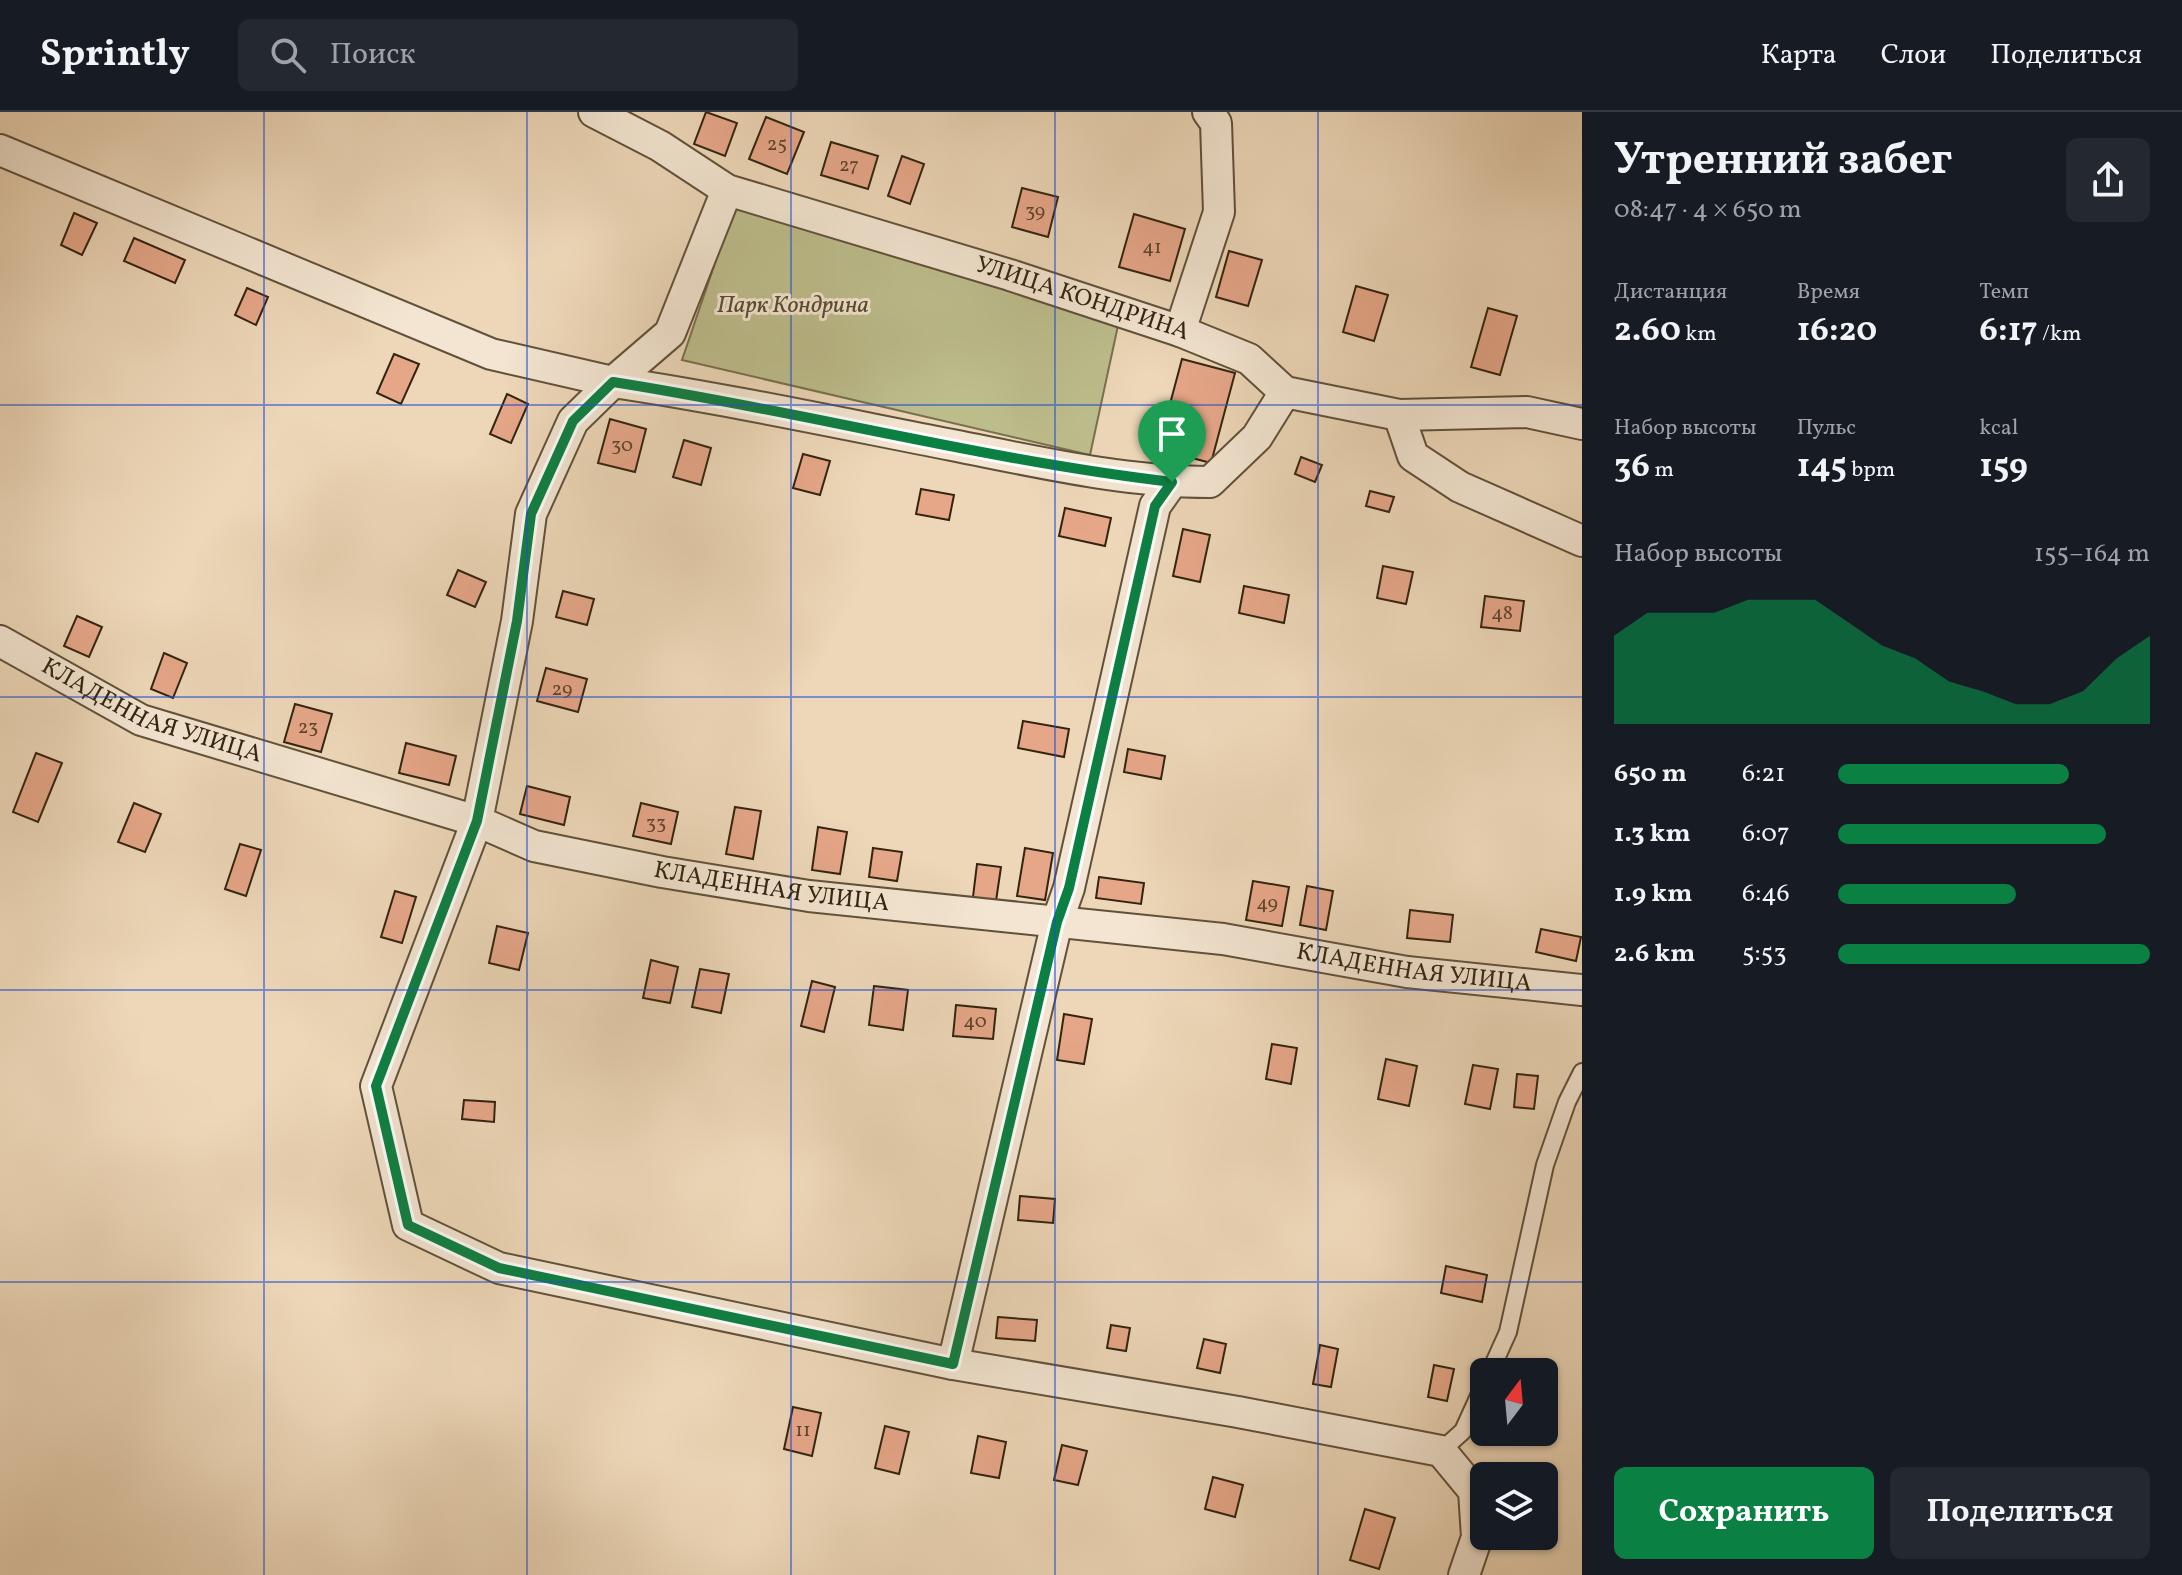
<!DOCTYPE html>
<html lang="ru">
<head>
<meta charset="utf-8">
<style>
	:root { --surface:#171b24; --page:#242831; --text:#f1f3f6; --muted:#9ea1a6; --line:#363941; --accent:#0b8043 }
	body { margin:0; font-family:Vollkorn,serif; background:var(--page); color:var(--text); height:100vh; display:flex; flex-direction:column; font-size:30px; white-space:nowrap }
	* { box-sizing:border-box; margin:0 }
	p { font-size:26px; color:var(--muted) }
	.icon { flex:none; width:44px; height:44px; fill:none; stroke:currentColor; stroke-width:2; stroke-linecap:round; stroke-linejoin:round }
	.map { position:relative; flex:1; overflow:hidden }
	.details { display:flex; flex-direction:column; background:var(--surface); width:600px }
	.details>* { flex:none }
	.needle { width:52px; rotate:16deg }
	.fabs { position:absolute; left:1470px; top:1246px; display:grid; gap:16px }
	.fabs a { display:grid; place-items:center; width:88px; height:88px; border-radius:12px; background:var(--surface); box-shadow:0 2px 6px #0004; font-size:40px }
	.pin { position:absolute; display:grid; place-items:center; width:68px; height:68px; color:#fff; margin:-82px -34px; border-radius:50% 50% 50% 0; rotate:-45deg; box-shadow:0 0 8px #0007 }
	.pin .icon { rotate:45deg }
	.round { display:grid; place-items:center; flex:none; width:84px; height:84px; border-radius:12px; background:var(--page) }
	.summary { display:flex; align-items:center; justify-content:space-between; height:136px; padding:0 32px }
	h1 { font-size:44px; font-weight:700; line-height:60px }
	.metrics { display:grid; grid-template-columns:repeat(3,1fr); gap:12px; height:136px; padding:8px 32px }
	.metrics div { display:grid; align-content:center }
	.metrics b { font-size:34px; font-weight:700 }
	.metrics small { font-size:22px; font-weight:400 }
	.metrics p { font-size:22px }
	.chart { height:224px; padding:16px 32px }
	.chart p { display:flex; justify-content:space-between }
	.chart svg { width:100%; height:144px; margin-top:8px; fill:var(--accent); opacity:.7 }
	.action { display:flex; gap:16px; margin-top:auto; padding:16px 32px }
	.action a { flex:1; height:92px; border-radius:12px; background:var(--accent); color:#fff; font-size:32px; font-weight:700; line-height:92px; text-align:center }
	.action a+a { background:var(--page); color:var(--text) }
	ul { padding:0 32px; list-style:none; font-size:26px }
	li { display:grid; grid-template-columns:128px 96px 1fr; align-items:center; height:60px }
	li i { height:20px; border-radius:10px; background:var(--accent) }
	header { display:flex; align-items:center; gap:48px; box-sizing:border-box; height:112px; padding:0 40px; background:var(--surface); border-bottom:2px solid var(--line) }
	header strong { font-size:38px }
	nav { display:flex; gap:44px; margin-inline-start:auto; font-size:28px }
	.search { width:560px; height:72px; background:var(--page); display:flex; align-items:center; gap:20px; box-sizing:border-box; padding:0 28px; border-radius:12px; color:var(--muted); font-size:30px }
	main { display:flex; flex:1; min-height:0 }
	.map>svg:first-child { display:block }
</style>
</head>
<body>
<header>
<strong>Sprintly</strong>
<div class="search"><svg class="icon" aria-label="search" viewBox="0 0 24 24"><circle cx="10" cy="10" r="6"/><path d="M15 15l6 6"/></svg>Поиск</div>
<nav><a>Карта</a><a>Слои</a><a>Поделиться</a></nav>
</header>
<main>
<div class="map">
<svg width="1582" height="1463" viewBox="0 0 1582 1463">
	<rect width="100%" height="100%" fill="#edd7b8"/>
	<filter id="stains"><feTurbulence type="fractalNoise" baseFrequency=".0025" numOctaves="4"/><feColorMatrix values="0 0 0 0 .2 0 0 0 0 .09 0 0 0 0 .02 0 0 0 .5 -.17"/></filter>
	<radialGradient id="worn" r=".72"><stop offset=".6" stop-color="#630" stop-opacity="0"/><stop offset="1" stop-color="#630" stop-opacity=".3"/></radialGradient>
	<polygon fill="#bdbd8c" stroke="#78704e" stroke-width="2" points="734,95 1119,209 1090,343 682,248"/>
	<g fill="#e6a789" stroke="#322410" stroke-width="2">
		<polygon points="706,0 737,11 725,44 694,32"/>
		<polygon points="766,5 804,20 787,62 749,47"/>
		<polygon points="831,30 878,44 868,77 821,63"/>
		<polygon points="902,44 924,52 910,92 888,84"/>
		<polygon points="1022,76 1058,85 1048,125 1012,115"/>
		<polygon points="74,101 97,111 82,143 61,133"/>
		<polygon points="1134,102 1185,117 1170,169 1119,155"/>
		<polygon points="134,126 185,148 175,171 124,149"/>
		<polygon points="1229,139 1262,148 1248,194 1216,185"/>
		<polygon points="1356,174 1388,183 1374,229 1343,220"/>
		<polygon points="247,176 268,185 256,213 235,203"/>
		<polygon points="1488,196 1517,204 1500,263 1471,255"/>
		<polygon points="394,242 419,252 401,292 377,281"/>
		<polygon points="1182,247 1235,261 1211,351 1158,337"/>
		<polygon points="507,282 528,292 511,331 490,322"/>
		<polygon points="610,307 646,317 635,360 598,351"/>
		<polygon points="684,328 711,336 701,373 673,365"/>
		<polygon points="803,342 830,349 820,383 793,376"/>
		<polygon points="1301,345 1322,353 1315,370 1295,362"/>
		<polygon points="921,377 954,383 949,408 916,402"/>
		<polygon points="1370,379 1394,385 1389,400 1366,394"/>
		<polygon points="1065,396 1111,406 1105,434 1059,424"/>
		<polygon points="1183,417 1210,423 1200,470 1173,464"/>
		<polygon points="1383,454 1413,460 1406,492 1377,486"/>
		<polygon points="458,458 486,470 475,495 447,483"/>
		<polygon points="1244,474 1289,483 1284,511 1239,501"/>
		<polygon points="563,479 594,487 587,513 556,505"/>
		<polygon points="1485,484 1524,489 1520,519 1481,515"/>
		<polygon points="77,504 102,515 89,545 64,534"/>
		<polygon points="164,541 187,551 173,586 151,577"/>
		<polygon points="546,556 587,567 578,600 537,589"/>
		<polygon points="295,592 332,602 321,640 284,630"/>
		<polygon points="1023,609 1069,617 1064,645 1018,636"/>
		<polygon points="406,631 456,644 449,673 399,661"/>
		<polygon points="1128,637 1165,644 1161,667 1124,660"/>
		<polygon points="36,641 62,651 38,710 13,700"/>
		<polygon points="527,674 570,685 564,713 520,702"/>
		<polygon points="134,691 161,702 145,740 118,730"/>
		<polygon points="641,691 678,700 671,732 633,724"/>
		<polygon points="735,695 761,699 753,747 726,742"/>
		<polygon points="818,715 847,720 840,762 812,758"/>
		<polygon points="240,732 261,738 246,784 225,777"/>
		<polygon points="873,736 902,740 897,769 869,765"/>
		<polygon points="1025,736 1053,741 1045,788 1017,784"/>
		<polygon points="977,752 1001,755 996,789 973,785"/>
		<polygon points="1099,765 1144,771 1141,792 1096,786"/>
		<polygon points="1253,769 1289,775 1282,814 1246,808"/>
		<polygon points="1307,774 1333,779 1326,818 1300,813"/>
		<polygon points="395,779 416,785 402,831 381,825"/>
		<polygon points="1410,798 1453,803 1450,830 1407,826"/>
		<polygon points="497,814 528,821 519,858 489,851"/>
		<polygon points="1541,817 1581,825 1576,849 1536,840"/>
		<polygon points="651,848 678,855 670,891 643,886"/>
		<polygon points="700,857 729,862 721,901 692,895"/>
		<polygon points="812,869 835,875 824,920 801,914"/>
		<polygon points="874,874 908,878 903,918 869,913"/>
		<polygon points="956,893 996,897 993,927 953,924"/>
		<polygon points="1064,902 1092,907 1084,952 1057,948"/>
		<polygon points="1272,932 1297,936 1291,972 1266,967"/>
		<polygon points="1386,947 1417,954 1409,994 1378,987"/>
		<polygon points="1473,953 1498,957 1490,997 1465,992"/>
		<polygon points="1517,962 1538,964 1534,997 1514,995"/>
		<polygon points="464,988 495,990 494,1010 462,1007"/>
		<polygon points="1020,1084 1055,1087 1053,1111 1018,1108"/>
		<polygon points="1446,1154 1487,1163 1482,1190 1441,1181"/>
		<polygon points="998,1205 1037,1208 1035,1229 996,1226"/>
		<polygon points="1111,1213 1130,1216 1126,1239 1107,1236"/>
		<polygon points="1204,1227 1226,1232 1220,1261 1197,1256"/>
		<polygon points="1320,1233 1338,1237 1331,1275 1313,1272"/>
		<polygon points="1434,1253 1454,1257 1447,1289 1428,1285"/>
		<polygon points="793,1295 821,1301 812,1344 784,1337"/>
		<polygon points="885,1314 909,1320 899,1362 875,1356"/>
		<polygon points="978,1324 1006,1330 999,1366 971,1361"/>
		<polygon points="1062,1333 1087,1339 1078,1373 1054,1368"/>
		<polygon points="1213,1365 1243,1373 1235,1405 1205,1397"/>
		<polygon points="1365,1397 1395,1406 1379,1457 1350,1448"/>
	</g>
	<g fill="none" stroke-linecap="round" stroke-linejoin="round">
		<defs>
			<g id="lane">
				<polyline points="1490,1260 1508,1220 1545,1053 1567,990 1582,960"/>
				<polyline points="1441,1339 1463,1319 1484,1273"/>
			</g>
			<g id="street">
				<path id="s1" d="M594,0L660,34L727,78L1010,163L1180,219L1249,247L1285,280L1399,303L1527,300L1582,312"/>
				<polyline points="0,38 491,242 613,270 670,221 727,78"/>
				<polyline points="1180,219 1219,100 1216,11 1208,0"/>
				<path d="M1285,280L1257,325L1210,370C1123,370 1038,350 952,333C839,311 727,287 613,270L573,309L531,402L517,509L477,709L376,974L408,1113L499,1156L953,1252L1238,1300L1441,1339L1474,1379L1477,1425L1464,1463"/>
				<polyline points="1399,303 1413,344 1460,375 1582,429"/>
				<path id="s2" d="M0,529L141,608L477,709L534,734L662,760L809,784L1223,827L1407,860L1582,878"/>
				<polyline points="953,1252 1057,810 1069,776 1155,394 1172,370"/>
			</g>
		</defs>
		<use href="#lane" stroke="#61513a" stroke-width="20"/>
		<use href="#street" stroke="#61513a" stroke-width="34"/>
		<use href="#lane" stroke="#f3e5d1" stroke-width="16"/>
		<use href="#street" stroke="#f3e5d1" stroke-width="30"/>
	</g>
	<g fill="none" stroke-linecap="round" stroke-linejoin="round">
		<defs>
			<path id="route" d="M613,270C800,299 984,348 1172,370L1155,394L1069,776L1057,810L953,1252L499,1156L408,1113L376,974L477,709L517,509L531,402L573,309Z"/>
		</defs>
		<use href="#route" stroke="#fff" stroke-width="16"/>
		<use href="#route" stroke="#0b8043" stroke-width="10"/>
	</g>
	<path fill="none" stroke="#1d4ed8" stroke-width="2" stroke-opacity="0.55" d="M264,0V1463M527,0V1463M791,0V1463M1055,0V1463M1318,0V1463M0,293H1582M0,585H1582M0,878H1582M0,1170H1582"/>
	<g text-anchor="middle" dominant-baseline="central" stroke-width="6" stroke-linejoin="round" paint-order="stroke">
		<g font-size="20" fill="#5f452e">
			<text x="777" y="33">25</text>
			<text x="849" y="54">27</text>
			<text x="1035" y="100">39</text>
			<text x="1152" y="136">41</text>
			<text x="622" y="334">30</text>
			<text x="1502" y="502">48</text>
			<text x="562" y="578">29</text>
			<text x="308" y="616">23</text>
			<text x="656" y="712">33</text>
			<text x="1267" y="792">49</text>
			<text x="975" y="910">40</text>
			<text x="803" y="1319">11</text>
		</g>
		<g font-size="24" fill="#322410" stroke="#f3e5d1">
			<text stroke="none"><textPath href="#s1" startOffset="526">УЛИЦА КОНДРИНА</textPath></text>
			<text stroke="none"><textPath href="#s2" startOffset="168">КЛАДЕННАЯ УЛИЦА</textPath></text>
			<text stroke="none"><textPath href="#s2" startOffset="816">КЛАДЕННАЯ УЛИЦА</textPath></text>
			<text stroke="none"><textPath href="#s2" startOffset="1464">КЛАДЕННАЯ УЛИЦА</textPath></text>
		</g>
		<g font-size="24" font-style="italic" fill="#554a2f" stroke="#f3e5d1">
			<text x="793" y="194">Парк Кондрина</text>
		</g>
	</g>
	<rect width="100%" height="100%" filter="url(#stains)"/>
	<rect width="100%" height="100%" fill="url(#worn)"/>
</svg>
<div class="fabs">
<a><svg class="needle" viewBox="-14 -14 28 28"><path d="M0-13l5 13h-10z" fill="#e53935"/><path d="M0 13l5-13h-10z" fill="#9ea1a6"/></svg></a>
<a><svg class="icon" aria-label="layers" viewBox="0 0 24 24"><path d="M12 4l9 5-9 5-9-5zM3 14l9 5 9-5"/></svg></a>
</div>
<div class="pin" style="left:1172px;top:370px;background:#1e9e55"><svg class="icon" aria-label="arrive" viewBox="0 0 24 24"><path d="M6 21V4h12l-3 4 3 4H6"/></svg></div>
</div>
<section class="details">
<div class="summary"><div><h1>Утренний забег</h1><p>08:47 · 4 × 650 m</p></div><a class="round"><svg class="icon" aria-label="share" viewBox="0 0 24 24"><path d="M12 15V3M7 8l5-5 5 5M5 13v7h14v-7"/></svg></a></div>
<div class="metrics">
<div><p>Дистанция</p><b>2.60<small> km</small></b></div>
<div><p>Время</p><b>16:20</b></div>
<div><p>Темп</p><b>6:17<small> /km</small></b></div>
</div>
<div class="metrics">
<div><p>Набор высоты</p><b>36<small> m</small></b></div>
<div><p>Пульс</p><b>145<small> bpm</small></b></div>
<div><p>kcal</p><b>159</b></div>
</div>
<div class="chart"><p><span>Набор высоты</span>155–164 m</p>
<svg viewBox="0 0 160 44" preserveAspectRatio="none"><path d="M0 44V17L10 10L20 10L30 10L40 6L50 6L60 6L70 13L80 20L90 24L100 31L110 34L120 38L130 38L140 34L150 24L160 17V44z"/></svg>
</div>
<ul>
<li><b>650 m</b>6:21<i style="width:74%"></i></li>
<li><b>1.3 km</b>6:07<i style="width:86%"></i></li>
<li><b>1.9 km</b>6:46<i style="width:57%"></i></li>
<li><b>2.6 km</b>5:53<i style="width:100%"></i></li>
</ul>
<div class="action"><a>Сохранить</a><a>Поделиться</a></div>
</section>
</main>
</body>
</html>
